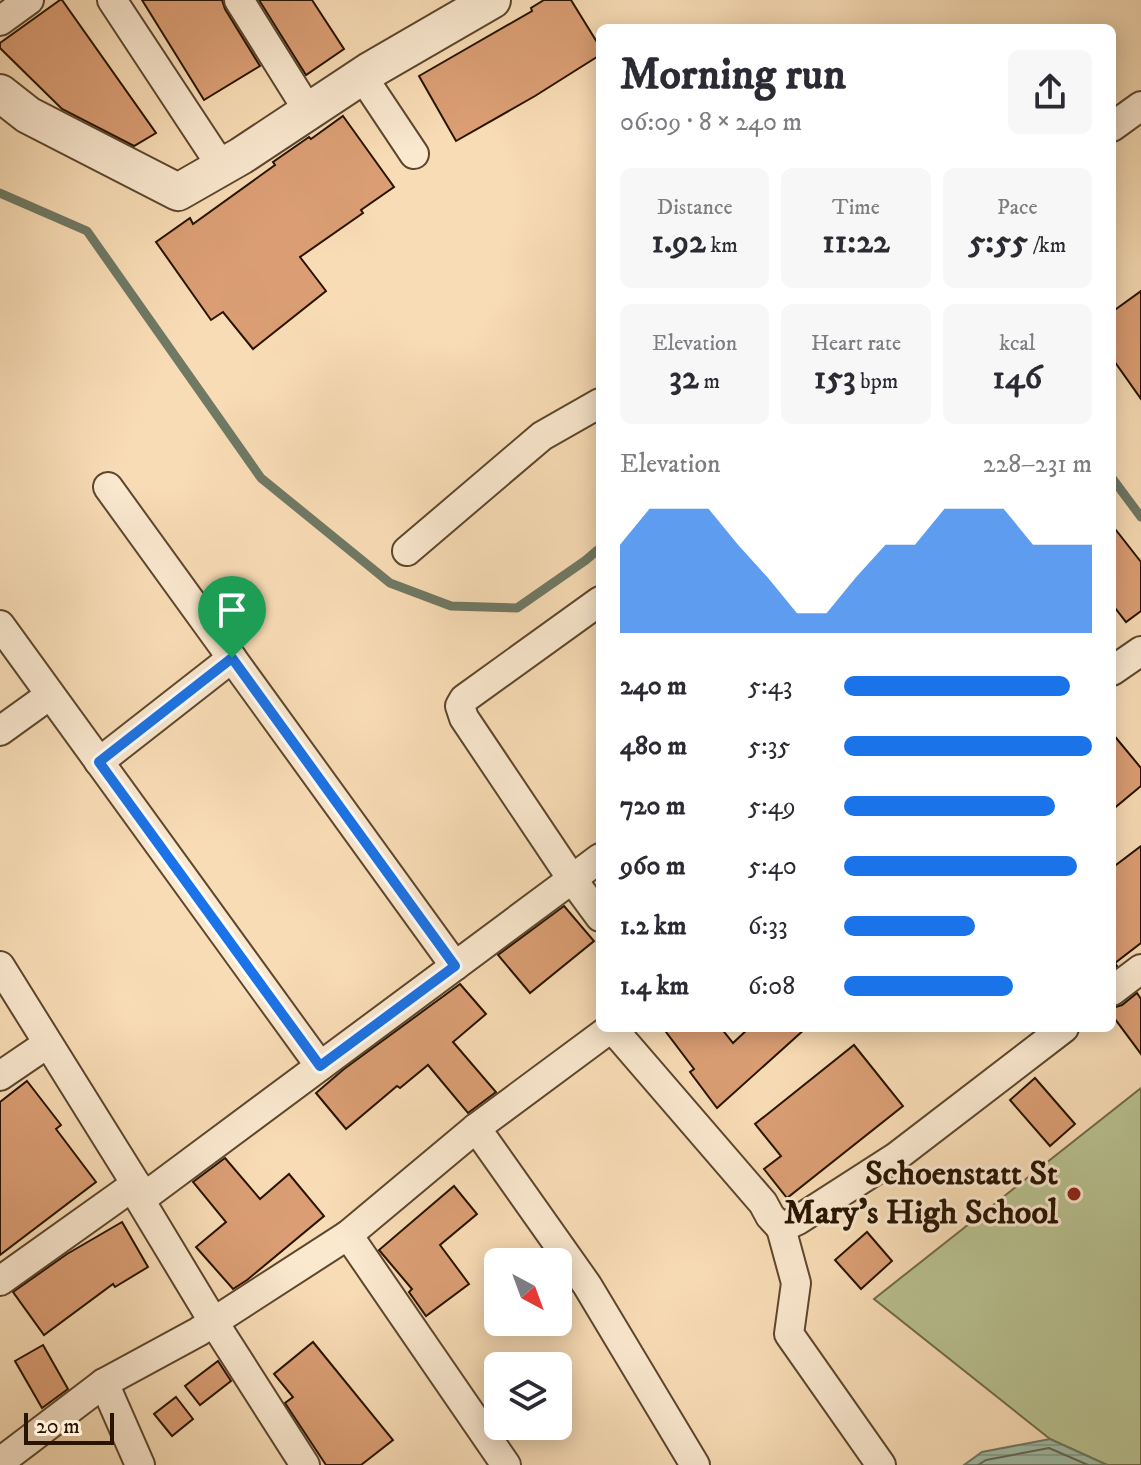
<!DOCTYPE html>
<html lang="en">
<head>
<meta charset="utf-8">
<style>
	:root { --surface:#fff; --page:#f7f7f7; --text:#2b2b33; --muted:#7c7c81; --accent:#1a73e8 }
	body { margin:0; font-family:"IM FELL DW Pica",serif; background:var(--page); color:var(--text); height:100vh; display:flex; flex-direction:column; font-size:30px; white-space:nowrap }
	* { box-sizing:border-box; margin:0 }
	p { font-size:26px; color:var(--muted) }
	.icon { flex:none; width:44px; height:44px; fill:none; stroke:currentColor; stroke-width:2; stroke-linecap:round; stroke-linejoin:round }
	.map { position:relative; flex:1; overflow:hidden }
	.drawer { position:absolute; left:596px; top:24px; width:520px; height:1008px; display:flex; flex-direction:column; background:var(--surface); border-radius:12px; box-shadow:0 4px 20px #0003 }
	.drawer>* { flex:none }
	.needle { width:52px; rotate:139deg }
	.tools { position:absolute; left:484px; top:1248px; display:grid; gap:16px }
	.tools a { display:grid; place-items:center; width:88px; height:88px; border-radius:12px; background:var(--surface); box-shadow:0 4px 20px #0003; font-size:40px }
	.scale { position:absolute; left:24px; bottom:20px; width:90px; box-sizing:border-box; padding-left:8px; border:4px solid #281400; border-top:0; font-size:22px; line-height:28px; white-space:nowrap; color:#281400; -webkit-text-stroke:6px #fae8cf; paint-order:stroke }
	.pin { position:absolute; display:grid; place-items:center; width:68px; height:68px; color:#fff; margin:-82px -34px; border-radius:50% 50% 50% 0; rotate:-45deg; box-shadow:0 0 8px #0007 }
	.pin .icon { rotate:45deg }
	.round { display:grid; place-items:center; flex:none; width:84px; height:84px; border-radius:12px; background:var(--page) }
	.headline { display:flex; align-items:center; justify-content:space-between; height:136px; padding:0 24px }
	h1 { font-size:44px; font-weight:700; line-height:60px }
	.metrics { display:grid; grid-template-columns:repeat(3,1fr); gap:12px; height:136px; padding:8px 24px }
	.metrics div { display:grid; align-content:center; border-radius:12px; background:var(--page); text-align:center }
	.metrics b { font-size:34px; font-weight:700 }
	.metrics small { font-size:22px; font-weight:400 }
	.metrics p { font-size:22px }
	.chart { height:224px; padding:16px 24px }
	.chart p { display:flex; justify-content:space-between }
	.chart svg { width:100%; height:144px; margin-top:8px; fill:var(--accent); opacity:.7 }
	ul { padding:0 24px; list-style:none; font-size:26px }
	li { display:grid; grid-template-columns:128px 96px 1fr; align-items:center; height:60px }
	li i { height:20px; border-radius:10px; background:var(--accent) }
	.map>svg:first-child { display:block }
</style>
</head>
<body>
<div class="map">
<svg width="1141" height="1465" viewBox="0 0 1141 1465">
	<defs>
		<pattern id="water-rules" width="6" height="5" patternUnits="userSpaceOnUse" patternTransform="scale(2)"><rect width="6" height="5" fill="#9fbca7"/><path d="M0 2.5h6" fill="none" stroke="#89a18e"/></pattern>
	</defs>
	<rect width="100%" height="100%" fill="#f8dcb5"/>
	<filter id="stains"><feTurbulence type="fractalNoise" baseFrequency=".0025" numOctaves="4"/><feColorMatrix values="0 0 0 0 .2 0 0 0 0 .09 0 0 0 0 .02 0 0 0 .5 -.17"/></filter>
	<radialGradient id="worn" r=".72"><stop offset=".6" stop-color="#630" stop-opacity="0"/><stop offset="1" stop-color="#630" stop-opacity=".3"/></radialGradient>
	<polygon fill="#b9c291" stroke="#706b48" stroke-width="2" points="1141,1088 1141,1465 1107,1465 1050,1439 874,1299"/>
	<polygon fill="url(#water-rules)" stroke="#6f7964" stroke-width="2" points="1050,1439 1107,1465 964,1465 982,1452"/>
	<g fill="none" stroke-linecap="round" stroke-linejoin="round">
		<polyline stroke="#646854" stroke-width="2" points="978,1465 986,1460 1049,1448 1088,1465"/>
		<g stroke="#6f7964" stroke-width="9">
			<polyline points="0,193 87,231 261,478 390,583 451,606 517,608 586,560 600,548"/>
			<polyline points="1112,478 1141,517"/>
		</g>
	</g>
	<g fill="#db9e74" stroke="#281400" stroke-width="2">
		<polygon points="60,0 62,0 156,133 134,146 62,109 0,48 0,43"/>
		<polygon points="142,0 222,0 225,9 260,66 204,100"/>
		<polygon points="259,0 312,0 344,49 306,75"/>
		<polygon points="544,0 571,0 600,47 600,55 535,96 456,141 419,76 532,11 531,8"/>
		<polygon points="343,116 394,187 361,210 363,213 300,257 326,291 253,349 223,312 211,320 156,242 190,218 193,224 275,165 273,162 309,137 311,139"/>
		<polygon points="1141,291 1141,399 1112,358 1112,312"/>
		<polygon points="1112,525 1141,562 1141,611 1126,622 1112,604"/>
		<polygon points="1112,733 1141,768 1141,786 1112,810"/>
		<polygon points="1141,846 1141,943 1115,963 1117,966 1112,970 1112,868"/>
		<polygon points="564,906 594,941 530,993 498,955"/>
		<polygon points="460,984 486,1014 453,1042 496,1092 468,1113 428,1065 400,1088 397,1086 346,1129 316,1093 344,1069"/>
		<polygon points="1137,993 1141,999 1141,1054 1112,1015 1112,1008 1122,1005"/>
		<polygon points="663,1028 721,1028 733,1043 749,1028 806,1028 717,1108 690,1072 694,1069"/>
		<polygon points="854,1045 903,1106 787,1198 764,1169 781,1156 755,1124"/>
		<polygon points="1035,1078 1075,1124 1050,1146 1010,1100"/>
		<polygon points="27,1081 61,1125 56,1129 96,1182 0,1255 0,1102"/>
		<polygon points="225,1158 260,1199 289,1174 324,1216 247,1280 233,1289 196,1247 226,1222 193,1182"/>
		<polygon points="454,1186 477,1214 440,1245 469,1284 426,1316 409,1292 412,1289 379,1250"/>
		<polygon points="122,1222 148,1267 115,1287 113,1284 44,1335 13,1292 67,1254"/>
		<polygon points="867,1232 892,1261 861,1289 835,1260"/>
		<polygon points="313,1342 393,1440 361,1465 326,1465 285,1403 293,1397 274,1374"/>
		<polygon points="43,1345 68,1389 42,1408 15,1361"/>
		<polygon points="218,1361 231,1381 200,1405 185,1386"/>
		<polygon points="176,1397 193,1419 172,1436 154,1414"/>
	</g>
	<g fill="none" stroke-linecap="round" stroke-linejoin="round">
		<defs>
			<g id="minor">
				<polyline points="112,0 222,167"/>
				<polyline points="239,0 309,112"/>
				<polyline points="0,21 29,0"/>
				<polyline points="362,76 414,154"/>
				<polyline points="1112,127 1141,106"/>
				<polyline points="108,487 455,966"/>
				<polyline points="407,551 542,436 600,403"/>
				<polyline points="600,601 464,699 460,706 464,718 572,879 600,858"/>
				<polyline points="0,625 320,1066"/>
				<polyline points="1112,671 1141,651"/>
				<polyline points="0,731 50,695"/>
				<polyline points="99,762 232,658"/>
				<polyline points="0,966 144,1197"/>
				<polyline points="1112,991 1141,969"/>
				<polyline points="612,1028 763,1203 770,1216 781,1228 798,1220 896,1157 1064,1028"/>
				<polyline points="0,1076 47,1044"/>
				<polyline points="476,1128 587,1285 695,1465"/>
				<polyline points="781,1228 796,1283 789,1334 881,1465"/>
				<polyline points="348,1235 506,1465"/>
				<polyline points="0,1281 136,1184"/>
				<polyline points="104,1383 140,1465"/>
				<polyline points="0,1462 104,1383 198,1332 348,1235 476,1128 611,1028"/>
				<polyline points="305,1465 213,1321 140,1200 572,879 600,917"/>
			</g>
			<polyline id="tertiary" points="0,93 28,115 178,192 241,156 371,70 492,0"/>
		</defs>
		<use href="#minor" stroke="#5c462d" stroke-width="32"/>
		<use href="#tertiary" stroke="#5c462d" stroke-width="40"/>
		<use href="#minor" stroke="#fae8cf" stroke-width="28"/>
		<use href="#tertiary" stroke="#fae8cf" stroke-width="36"/>
	</g>
	<g fill="none" stroke-linecap="round" stroke-linejoin="round">
		<defs>
			<polygon id="route" points="232,658 455,966 320,1066 99,762"/>
		</defs>
		<use href="#route" stroke="#fff" stroke-width="16"/>
		<use href="#route" stroke="#1a73e8" stroke-width="10"/>
	</g>
	<circle fill="#8f2418" stroke="#fae8cf" stroke-width="3" cx="1074" cy="1194" r="8"/>
	<g text-anchor="middle" dominant-baseline="central" stroke-width="6" stroke-linejoin="round" paint-order="stroke">
		<g font-size="34" font-weight="bold" fill="#281400" stroke="#fae8cf" text-anchor="end">
			<text x="1058" y="1174">Schoenstatt St<tspan x="1058" dy="39">Mary's High School</tspan></text>
		</g>
	</g>
	<rect width="100%" height="100%" filter="url(#stains)"/>
	<rect width="100%" height="100%" fill="url(#worn)"/>
</svg>
<div class="tools">
<a><svg class="needle" viewBox="-14 -14 28 28"><path d="M0-13l5 13h-10z" fill="#e53935"/><path d="M0 13l5-13h-10z" fill="#7c7c81"/></svg></a>
<a><svg class="icon" aria-label="layers" viewBox="0 0 24 24"><path d="M12 4l9 5-9 5-9-5zM3 14l9 5 9-5"/></svg></a>
</div>
<div class="scale">20 m</div>
<div class="pin" style="left:232px;top:658px;background:#1e9e55"><svg class="icon" aria-label="arrive" viewBox="0 0 24 24"><path d="M6 21V4h12l-3 4 3 4H6"/></svg></div>
<section class="drawer">
<div class="headline"><div><h1>Morning run</h1><p>06:09 · 8 × 240 m</p></div><a class="round"><svg class="icon" aria-label="share" viewBox="0 0 24 24"><path d="M12 15V3M7 8l5-5 5 5M5 13v7h14v-7"/></svg></a></div>
<div class="metrics">
<div><p>Distance</p><b>1.92<small> km</small></b></div>
<div><p>Time</p><b>11:22</b></div>
<div><p>Pace</p><b>5:55<small> /km</small></b></div>
</div>
<div class="metrics">
<div><p>Elevation</p><b>32<small> m</small></b></div>
<div><p>Heart rate</p><b>153<small> bpm</small></b></div>
<div><p>kcal</p><b>146</b></div>
</div>
<div class="chart"><p><span>Elevation</span>228–231 m</p>
<svg viewBox="0 0 160 44" preserveAspectRatio="none"><path d="M0 44V17L10 6L20 6L30 6L40 17L50 27L60 38L70 38L80 27L90 17L100 17L110 6L120 6L130 6L140 17L150 17L160 17V44z"/></svg>
</div>
<ul>
<li><b>240 m</b>5:43<i style="width:91%"></i></li>
<li><b>480 m</b>5:35<i style="width:100%"></i></li>
<li><b>720 m</b>5:49<i style="width:85%"></i></li>
<li><b>960 m</b>5:40<i style="width:94%"></i></li>
<li><b>1.2 km</b>6:33<i style="width:53%"></i></li>
<li><b>1.4 km</b>6:08<i style="width:68%"></i></li>
</ul>
</section>
</div>
</body>
</html>
